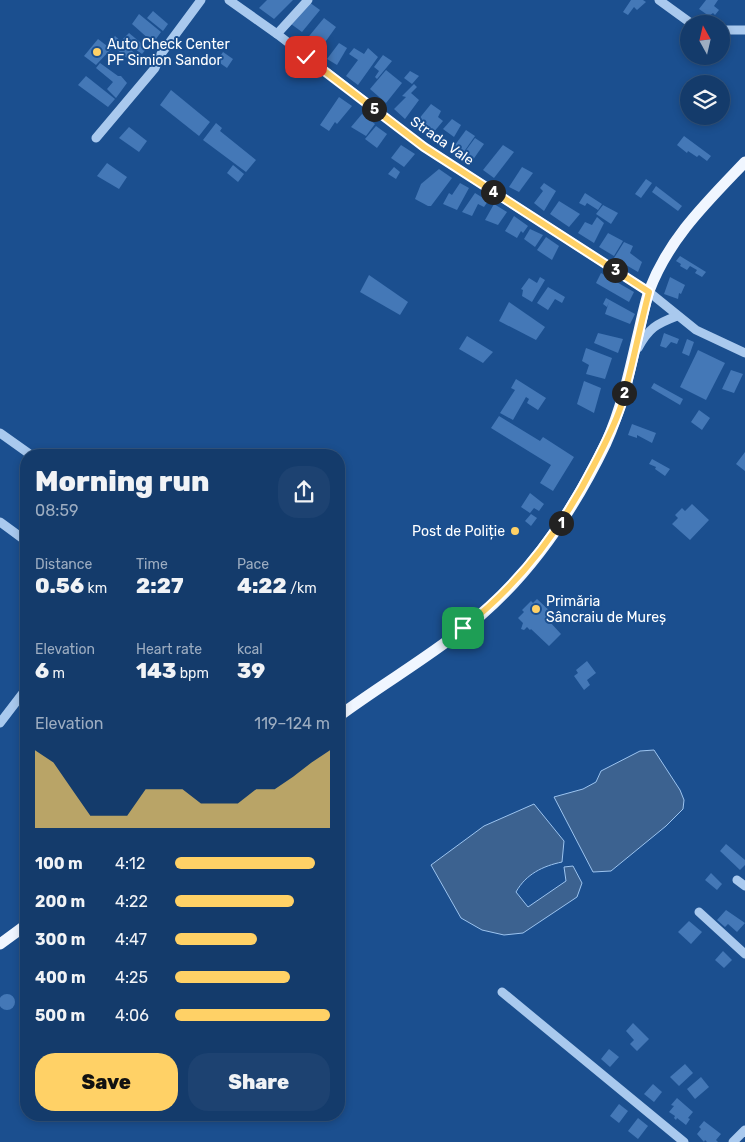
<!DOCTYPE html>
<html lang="en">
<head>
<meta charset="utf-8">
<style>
	:root { --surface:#143b6b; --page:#1d4271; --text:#f1f3f6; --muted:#9dadc1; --line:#33557e; --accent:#ffd166 }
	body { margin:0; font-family:Rubik,sans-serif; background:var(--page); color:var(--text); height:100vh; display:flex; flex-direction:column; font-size:19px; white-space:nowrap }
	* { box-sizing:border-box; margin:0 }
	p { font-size:16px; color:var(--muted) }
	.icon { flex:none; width:28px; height:28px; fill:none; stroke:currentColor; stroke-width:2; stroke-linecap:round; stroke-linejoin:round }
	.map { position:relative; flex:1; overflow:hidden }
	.side { position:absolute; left:20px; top:449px; width:325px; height:672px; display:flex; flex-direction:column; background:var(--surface); border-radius:20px; box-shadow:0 2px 8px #0003,0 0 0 1px var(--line) }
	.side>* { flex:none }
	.needle { width:32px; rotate:352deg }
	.buttons { position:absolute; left:680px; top:15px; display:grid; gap:10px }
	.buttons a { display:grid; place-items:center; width:50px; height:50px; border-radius:50%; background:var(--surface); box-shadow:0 2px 8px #0003,0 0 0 1px var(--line); font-size:25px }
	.pin { position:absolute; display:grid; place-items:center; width:42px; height:42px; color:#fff; margin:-21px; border-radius:10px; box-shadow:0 2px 8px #0006 }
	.km { position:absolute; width:25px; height:25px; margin:-12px; border-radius:50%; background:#222; color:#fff; font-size:14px; line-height:25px; text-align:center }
	.round { display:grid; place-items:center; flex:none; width:52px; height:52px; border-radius:20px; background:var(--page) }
	.summary { display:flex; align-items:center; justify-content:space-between; height:85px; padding:0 15px }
	h1 { font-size:28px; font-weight:800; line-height:38px }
	.stats { display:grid; grid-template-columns:repeat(3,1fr); gap:8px; height:85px; padding:5px 15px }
	.stats div { display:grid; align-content:center }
	.stats b { font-size:21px; font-weight:800 }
	.stats small { font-size:14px; font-weight:400 }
	.stats p { font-size:14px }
	.chart { height:140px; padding:10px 15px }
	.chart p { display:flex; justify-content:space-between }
	.chart svg { width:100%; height:90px; margin-top:5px; fill:var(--accent); opacity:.7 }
	.cta { display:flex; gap:10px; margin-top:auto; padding:10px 15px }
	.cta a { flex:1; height:58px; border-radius:20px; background:var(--accent); color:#111; font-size:20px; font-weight:800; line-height:58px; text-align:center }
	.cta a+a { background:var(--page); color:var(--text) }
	ul { padding:0 15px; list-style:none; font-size:16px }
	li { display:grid; grid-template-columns:80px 60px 1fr; align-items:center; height:38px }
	li i { height:12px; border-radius:6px; background:var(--accent) }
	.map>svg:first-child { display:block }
</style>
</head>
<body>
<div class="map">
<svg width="745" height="1142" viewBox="0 0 745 1142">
	<rect width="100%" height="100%" fill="#1b4f8f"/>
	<g fill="#3c6290" stroke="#9cc4f0">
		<polygon points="654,750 680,790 684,800 683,809 666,826 611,871 593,872 554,797 583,789 596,782 601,771 640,751"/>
		<path d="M534,804L564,841L562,862C543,866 526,874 516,892L528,907L566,881L564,867L573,866L582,883L577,897L523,933L504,935L482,930L461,918L431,865L484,826Z"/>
	</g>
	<g fill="#4478b7">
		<polygon points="267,0 293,0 274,19 259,8"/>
		<polygon points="631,0 643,0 646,2 637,10 634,7 628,15 623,12"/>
		<polygon points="706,0 718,0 714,6 719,10 715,15 713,13 709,16 699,9"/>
		<polygon points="309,2 320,10 302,32 291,24"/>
		<polygon points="153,11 168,24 163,31 147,18"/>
		<polygon points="139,14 161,32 156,39 154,38 150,40 132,24"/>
		<polygon points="324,18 336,27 318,52 305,41"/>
		<polygon points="129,33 147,48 142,54 122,40"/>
		<polygon points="115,36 139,57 133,63 109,43"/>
		<polygon points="98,39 111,49 96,65 84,56"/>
		<polygon points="339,43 347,48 337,65 327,59"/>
		<polygon points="354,48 364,54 368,48 378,57 358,85 346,76 358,60 349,54"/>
		<polygon points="223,52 233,59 227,68 217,61"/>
		<polygon points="383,55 392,61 377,79 375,77 379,71 374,67"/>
		<polygon points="100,63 118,76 121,76 127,83 116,98 107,89 113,82 96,68"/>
		<polygon points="386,70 402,83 386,103 370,89"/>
		<polygon points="410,71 419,76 412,84 404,78"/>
		<polygon points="86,76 115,99 108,107 78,85"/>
		<polygon points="414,84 417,87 411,93 419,100 405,119 394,109 406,97 402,96"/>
		<polygon points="171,90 210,122 199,136 160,105"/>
		<polygon points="339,97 352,106 337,124 335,122 329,131 320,125"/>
		<polygon points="431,104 441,111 438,117 443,121 433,133 418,120"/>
		<polygon points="362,114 375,124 366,136 351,127"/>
		<polygon points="452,119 461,125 454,137 443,129"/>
		<polygon points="216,123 222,128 220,131 256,160 246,172 203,140"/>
		<polygon points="376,126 387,134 377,148 365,139"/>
		<polygon points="129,127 147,141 139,152 119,138"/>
		<polygon points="466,130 475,136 461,156 452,149"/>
		<polygon points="684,136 711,156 707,161 699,155 697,157 688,151 687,153 677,145"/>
		<polygon points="475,138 484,144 470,164 461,157"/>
		<polygon points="401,145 415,154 404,167 391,158"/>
		<polygon points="503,145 514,152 494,178 483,170"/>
		<polygon points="107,163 127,177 119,189 97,176"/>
		<polygon points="233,165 244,174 238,182 227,173"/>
		<polygon points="394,167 400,172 396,179 388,174"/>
		<polygon points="522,167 533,173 519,192 509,187"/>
		<polygon points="439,169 452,178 431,206 428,206 415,199 421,184"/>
		<polygon points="646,179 652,183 641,198 635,194"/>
		<polygon points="460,183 469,188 457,210 443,204 449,193 452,195"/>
		<polygon points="544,183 556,191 544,211 534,203 543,191 540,188"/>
		<polygon points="656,186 682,206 678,211 652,192"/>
		<polygon points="475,193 488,201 484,207 478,204 472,216 462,212"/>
		<polygon points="585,193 602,204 598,210 587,203 585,206 579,203"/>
		<polygon points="559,201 580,214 569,227 550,214"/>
		<polygon points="494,204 507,212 498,225 485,220"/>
		<polygon points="603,205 618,213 611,224 596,214"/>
		<polygon points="514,216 528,226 523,233 521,231 517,238 505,231"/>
		<polygon points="597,217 604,223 594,243 578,233 585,222 592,225"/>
		<polygon points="530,229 543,235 535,247 524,239"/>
		<polygon points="608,233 623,241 614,256 599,247"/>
		<polygon points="546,237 559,246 552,260 537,250"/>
		<polygon points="624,242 633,246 630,253 642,262 638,272 614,258"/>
		<polygon points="680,256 706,272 702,277 695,273 697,270 690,266 687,270 680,266 681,264 676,261"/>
		<polygon points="601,273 634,292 629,302 596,283"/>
		<polygon points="369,275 408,302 400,315 360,292"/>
		<polygon points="540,277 545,280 532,302 522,296 523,290 521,289 529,278 537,283"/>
		<polygon points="670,277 685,285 681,294 679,293 678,299 664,294"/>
		<polygon points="548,287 565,297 562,303 555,299 548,310 537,303"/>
		<polygon points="606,298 635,314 630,324 605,314 609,302 607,307 603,304"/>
		<polygon points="509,302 545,327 536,340 499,321"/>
		<polygon points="598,333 623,339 618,353 594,343"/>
		<polygon points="664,333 679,339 677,344 671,342 666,348 660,346"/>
		<polygon points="467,336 493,352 483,363 459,349"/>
		<polygon points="687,339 694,342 689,356 682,353"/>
		<polygon points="586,348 612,358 605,379 586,374 589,365 582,361"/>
		<polygon points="698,350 725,363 706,400 680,387"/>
		<polygon points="731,370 743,374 734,393 722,389"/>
		<polygon points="516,379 546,398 538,410 527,403 529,399 526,397 513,420 500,413 515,390 511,388"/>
		<polygon points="584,381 601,388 594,413 577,404"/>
		<polygon points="654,383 683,399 680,405 651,388"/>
		<polygon points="699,410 710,418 702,430 691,422"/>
		<polygon points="499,416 540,441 543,437 574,457 553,491 540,483 551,465 491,428"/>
		<polygon points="632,424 656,433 652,443 637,435 637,438 628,435"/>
		<polygon points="745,452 745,471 736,464"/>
		<polygon points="652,459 670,469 665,476 655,469 656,467 649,464"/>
		<polygon points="530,493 544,504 539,511 534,508 530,513 521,507"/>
		<polygon points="692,504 709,520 690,540 672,524 678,518 675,515 682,508 685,511"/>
		<polygon points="531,514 537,518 531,526 525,521"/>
		<polygon points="537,599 553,614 547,621 549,621 561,634 549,646 531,629 530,630 527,627 524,630 521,629 523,623 518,618 524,612 522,610 531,601 533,603"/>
		<polygon points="587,661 596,673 587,680 590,685 584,690 574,676 578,673 576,670"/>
		<polygon points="726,844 745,860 745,865 740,870 720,851"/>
		<polygon points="711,873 722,884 717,890 705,880"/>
		<polygon points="726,910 745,923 737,932 728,924 725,927 717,920"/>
		<polygon points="689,921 702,932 691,944 678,932"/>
		<polygon points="723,951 732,960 724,968 715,960"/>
		<circle cx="7" cy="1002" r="8"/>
		<polygon points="633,1023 649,1039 637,1051 630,1044 634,1040 626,1031"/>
		<polygon points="609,1049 619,1057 610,1067 601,1059"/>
		<polygon points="685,1064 693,1073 679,1086 670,1077"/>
		<polygon points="701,1077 709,1087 695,1099 687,1089"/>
		<polygon points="653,1084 662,1092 654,1102 644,1094"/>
		<polygon points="677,1098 693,1112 688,1118 690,1119 686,1125 677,1118 676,1120 674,1118 675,1116 669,1112 674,1106 671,1105"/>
		<polygon points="619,1104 628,1111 619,1123 610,1116"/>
		<polygon points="638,1118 648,1126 638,1139 628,1131"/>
		<polygon points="704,1121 721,1134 716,1140 718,1142 707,1142 705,1140 704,1142 697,1134 701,1129 699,1127"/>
	</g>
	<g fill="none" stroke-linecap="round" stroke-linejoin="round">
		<g stroke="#a9c9ee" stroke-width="9">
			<polyline points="229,0 277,34 424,147 649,292 696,330 745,353"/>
			<polyline points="659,0 692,24"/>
			<polyline points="721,30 745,30"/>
			<polyline points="277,34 308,0"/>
			<polyline points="96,138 155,68 161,54 201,0"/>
			<path d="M638,348C649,328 656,324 677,316"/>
			<polyline points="0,433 31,455"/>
			<polyline points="0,522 26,541"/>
			<polyline points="0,723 26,689"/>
			<polyline points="737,880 745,886"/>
			<polyline points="699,912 745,954"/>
			<polyline points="502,992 684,1142"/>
			<polyline points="733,1142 745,1130"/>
		</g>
		<g stroke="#f0f6ff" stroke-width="11">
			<path d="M339,716C385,682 436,653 480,616C535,569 575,507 606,443C621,410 629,374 637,339C641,323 644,306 649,291C669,238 707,202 745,162"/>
			<polyline points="0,944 26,925"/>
		</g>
	</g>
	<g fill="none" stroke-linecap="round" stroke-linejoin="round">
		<defs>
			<path id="route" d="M306,57L424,147L649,292C639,330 632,369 621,406C614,427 604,446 594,465C562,528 519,585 463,628"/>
		</defs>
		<use href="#route" stroke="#fff" stroke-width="10"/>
		<use href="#route" stroke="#ffd166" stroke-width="6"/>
	</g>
	<g fill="#ffd166" stroke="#1b4f8f" stroke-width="2">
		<circle cx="97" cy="52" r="5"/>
		<circle cx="515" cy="531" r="5"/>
		<circle cx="536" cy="609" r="5"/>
	</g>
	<g text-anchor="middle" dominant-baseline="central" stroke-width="4" stroke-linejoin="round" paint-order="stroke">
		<g font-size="14" fill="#fff" stroke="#1b4f8f" text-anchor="start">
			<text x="107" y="44">Auto Check Center<tspan x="107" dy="16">PF Simion Sandor</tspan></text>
			<text x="505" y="531" text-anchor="end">Post de Poliție</text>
			<text x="546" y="601">Primăria<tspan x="546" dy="16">Sâncraiu de Mureș</tspan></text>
		</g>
		<g font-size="14" fill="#fff" stroke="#1b4f8f">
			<text transform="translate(442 141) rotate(35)">Strada Vale</text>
		</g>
	</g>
</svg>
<div class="buttons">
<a><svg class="needle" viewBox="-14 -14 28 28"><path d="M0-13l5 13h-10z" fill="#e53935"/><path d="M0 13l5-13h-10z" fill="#9dadc1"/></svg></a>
<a><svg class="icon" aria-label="layers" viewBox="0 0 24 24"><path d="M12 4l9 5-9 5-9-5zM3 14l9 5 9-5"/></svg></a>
</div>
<div class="pin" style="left:463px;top:628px;background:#1e9e55"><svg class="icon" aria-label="arrive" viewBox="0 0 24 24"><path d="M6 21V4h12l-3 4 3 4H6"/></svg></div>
<div class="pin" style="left:306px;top:57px;background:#d93025"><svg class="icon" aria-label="check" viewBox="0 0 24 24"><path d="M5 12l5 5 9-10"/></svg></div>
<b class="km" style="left:561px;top:523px">1</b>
<b class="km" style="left:624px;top:393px">2</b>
<b class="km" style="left:615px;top:270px">3</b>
<b class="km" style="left:493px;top:192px">4</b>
<b class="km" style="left:374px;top:109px">5</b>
<section class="side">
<div class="summary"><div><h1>Morning run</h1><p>08:59</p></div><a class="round"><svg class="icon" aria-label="share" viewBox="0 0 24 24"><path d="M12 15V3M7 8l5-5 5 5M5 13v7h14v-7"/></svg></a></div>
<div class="stats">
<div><p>Distance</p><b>0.56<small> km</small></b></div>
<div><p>Time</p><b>2:27</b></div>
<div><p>Pace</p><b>4:22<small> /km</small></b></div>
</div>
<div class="stats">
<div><p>Elevation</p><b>6<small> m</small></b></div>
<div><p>Heart rate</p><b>143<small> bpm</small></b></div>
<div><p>kcal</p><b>39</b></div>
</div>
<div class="chart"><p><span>Elevation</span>119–124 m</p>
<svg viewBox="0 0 160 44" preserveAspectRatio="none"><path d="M0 44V6L10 12L20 25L30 38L40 38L50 38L60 25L70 25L80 25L90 32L100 32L110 32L120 25L130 25L140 19L150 12L160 6V44z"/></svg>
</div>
<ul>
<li><b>100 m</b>4:12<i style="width:90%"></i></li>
<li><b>200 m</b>4:22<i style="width:77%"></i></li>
<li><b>300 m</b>4:47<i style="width:53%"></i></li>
<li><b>400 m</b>4:25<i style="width:74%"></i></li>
<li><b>500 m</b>4:06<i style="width:100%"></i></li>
</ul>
<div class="cta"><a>Save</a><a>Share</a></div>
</section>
</div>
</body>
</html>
